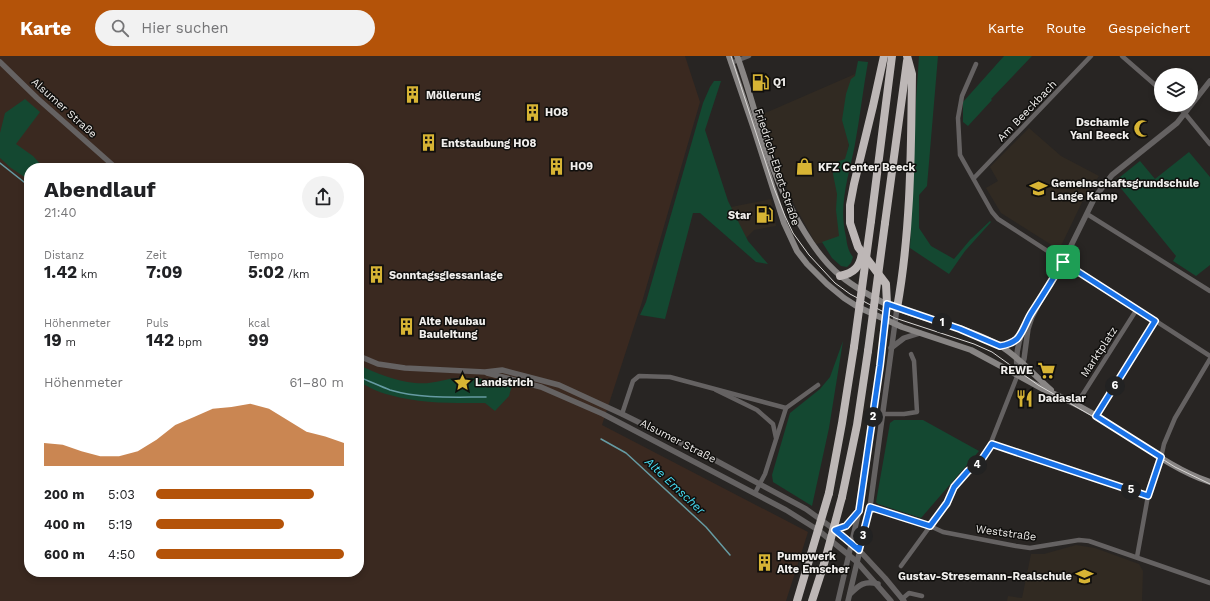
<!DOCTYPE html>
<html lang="de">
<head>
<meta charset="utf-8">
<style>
	:root { --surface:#fff; --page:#f2f2f2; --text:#202124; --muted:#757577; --accent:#b45309 }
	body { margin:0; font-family:"Work Sans",sans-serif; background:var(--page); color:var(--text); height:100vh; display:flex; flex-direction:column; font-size:15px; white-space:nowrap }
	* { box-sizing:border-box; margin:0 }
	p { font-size:13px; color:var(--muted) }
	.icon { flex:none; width:22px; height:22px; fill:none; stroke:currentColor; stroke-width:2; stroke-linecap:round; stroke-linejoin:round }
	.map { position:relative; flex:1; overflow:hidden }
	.panel { position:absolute; left:24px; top:107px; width:340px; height:414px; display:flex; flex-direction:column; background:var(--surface); border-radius:16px; box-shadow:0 2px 6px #0003 }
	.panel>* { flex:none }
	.fabs { position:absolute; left:1154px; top:12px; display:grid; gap:8px }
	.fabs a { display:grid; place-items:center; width:44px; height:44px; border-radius:50%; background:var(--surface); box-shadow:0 2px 6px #0003; font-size:20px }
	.pin { position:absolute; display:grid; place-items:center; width:34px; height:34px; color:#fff; margin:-17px; border-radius:8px; box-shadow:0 2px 6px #0006 }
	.km { position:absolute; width:20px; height:20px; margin:-10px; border-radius:50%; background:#222; color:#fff; font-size:11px; line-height:20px; text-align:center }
	.round { display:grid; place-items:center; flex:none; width:42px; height:42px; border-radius:21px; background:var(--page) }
	.overview { display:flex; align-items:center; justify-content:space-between; height:68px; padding:0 20px }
	h1 { font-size:22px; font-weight:700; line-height:30px }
	.metrics { display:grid; grid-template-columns:repeat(3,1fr); gap:6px; height:68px; padding:4px 20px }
	.metrics div { display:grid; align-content:center }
	.metrics b { font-size:17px; font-weight:700 }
	.metrics small { font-size:11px; font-weight:400 }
	.metrics p { font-size:11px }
	.chart { height:112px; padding:8px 20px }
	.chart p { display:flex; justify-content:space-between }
	.chart svg { width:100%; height:72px; margin-top:4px; fill:var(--accent); opacity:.7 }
	ul { padding:0 20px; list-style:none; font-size:13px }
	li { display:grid; grid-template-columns:64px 48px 1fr; align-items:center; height:30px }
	li i { height:10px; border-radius:5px; background:var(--accent) }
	header { display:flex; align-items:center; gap:24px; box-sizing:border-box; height:56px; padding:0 20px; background:var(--accent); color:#fff }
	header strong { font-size:19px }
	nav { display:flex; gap:22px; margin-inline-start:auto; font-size:14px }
	.search { width:280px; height:36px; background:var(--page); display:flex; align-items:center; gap:10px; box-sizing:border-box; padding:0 14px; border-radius:22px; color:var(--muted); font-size:15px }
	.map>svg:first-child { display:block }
</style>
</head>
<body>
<header>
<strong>Karte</strong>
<div class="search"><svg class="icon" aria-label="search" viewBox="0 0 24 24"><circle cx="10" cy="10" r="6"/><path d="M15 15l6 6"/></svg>Hier suchen</div>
<nav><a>Karte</a><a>Route</a><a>Gespeichert</a></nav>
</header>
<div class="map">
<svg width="1210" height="545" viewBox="0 0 1210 545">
	<rect width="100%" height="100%" fill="#282523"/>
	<g fill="#312a22">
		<polygon points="855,18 849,87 846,103 839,116 841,183 816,188 796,152 779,115 763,58"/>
		<polygon points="1029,72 1061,100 1099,120 1085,140 1060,192 1058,193 1001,157 986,132 998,125 990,111"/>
		<polygon points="771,143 776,170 754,174 746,182 731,151"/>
		<polygon points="1076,489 1095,492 1139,508 1143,515 1142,545 1007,545 1008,540 1022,542 1031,498 1044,498"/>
	</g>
	<path fill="#3a2920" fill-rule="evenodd" d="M0,0H685L700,46L642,246L602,369L808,476L786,545H0ZM29,112H359V516H29Z"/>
	<g fill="#144831">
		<polygon points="919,0 938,0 927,130 919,139 919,172 931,190 954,203 970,184 990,165 991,166 965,195 949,218 910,192 916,45"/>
		<polygon points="1004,0 1032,0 991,43 992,44 968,70 963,66 963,46"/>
		<path d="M858,5L868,6C863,33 860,61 855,88C849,120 838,148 846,181C847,188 848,195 853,201L851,207L847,211L841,210L832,202L822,186L839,180L836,154L837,138L831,108L845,103L849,89L842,64L846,38L851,23L855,20Z"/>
		<polygon points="714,25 721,25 705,74 728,145 748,185 768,208 756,206 700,157 693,157 665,263 640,259 646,246 703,47 710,31"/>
		<polygon points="25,43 40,56 16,88 33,100 44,112 29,112 29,124 11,112 0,102 0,77 5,57"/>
		<polygon points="1189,96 1210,121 1210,209 1196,220 1173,205 1176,200 1115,125 1140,105 1155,123"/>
		<polygon points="843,285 829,372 812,450 773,426 772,419 790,357 820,333 830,321"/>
		<path d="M359,309C376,317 395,325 415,327C433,329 445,322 461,322C478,321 496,325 512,329L509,340L495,355L485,347C453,347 421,348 390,339C379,337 369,331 359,326Z"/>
		<polygon points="894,364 923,364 979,395 921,462 878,448 876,446 890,367"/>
	</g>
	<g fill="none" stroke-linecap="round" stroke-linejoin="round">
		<g stroke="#669ba3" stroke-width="1.5">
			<polyline points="0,107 29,130"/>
			<path d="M359,321C369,325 380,330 390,334C421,343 454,341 486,341"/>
			<polyline points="601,383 626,397 638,408 706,471 730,499"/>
		</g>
		<g stroke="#656262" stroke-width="4.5">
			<polyline points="1122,0 1161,34"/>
			<polyline points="731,7 749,0"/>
			<polyline points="976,8 962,40 958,62 960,99 992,156 998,163 1210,300"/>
			<polyline points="1178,49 1210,88"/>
			<polyline points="974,122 1091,0"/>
			<polyline points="1087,158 1210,235"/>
			<polyline points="716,334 757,354 773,368 776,382"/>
			<polyline points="1076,349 1137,253"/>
			<polyline points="622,358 633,325 639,320 670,321 786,352"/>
			<polyline points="883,358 904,358 917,356 914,305 911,298"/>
			<polyline points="1096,360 1155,265"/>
			<polyline points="992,388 1148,440"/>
			<polyline points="755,437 765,418 786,352 818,329"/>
			<polyline points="870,451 930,470 943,476 1016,490 1030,492 1079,484 1089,485 1210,527"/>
			<polyline points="1137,501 1148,440 1159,411 1164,388 1175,362 1210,303"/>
			<polyline points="901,510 947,447 954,431 969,415 980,406 988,394 1018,318"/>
			<polyline points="902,543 909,537 922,540"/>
		</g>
		<g stroke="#656262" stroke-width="5.5">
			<polyline points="0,6 37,42 116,112"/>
			<polyline points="1000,290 1012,286 1021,278"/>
			<polyline points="891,292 904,282 920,277"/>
			<polyline points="359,300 378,308 405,312 485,316 502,314 559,329 622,358 713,403 806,453 835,474 859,494 885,522 904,545"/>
			<polyline points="487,317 541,331 603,358 786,454 818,474 856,505 891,545"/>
			<polyline points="1018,318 1024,303 1028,273 1032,261 1040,245 1063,206 1095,141 1112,119 1177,67 1210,25"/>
			<path d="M1018,318C1014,300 1020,279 1028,263"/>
			<polyline points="835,474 846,470 858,456"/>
			<path d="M850,538C859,529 865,524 878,528"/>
			<polyline points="838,545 859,455 884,281 887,248"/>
			<polyline points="848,545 870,451 897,252"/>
		</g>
		<g stroke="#888584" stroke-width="6">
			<path d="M729,0L754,73L784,167L797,195L807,208L827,228L844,242L858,251L902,271L971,294L1043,333C1067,343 1090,355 1113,370C1144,390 1174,414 1210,426"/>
			<path d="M737,0C751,37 759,76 773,112C785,144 810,192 835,215C850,229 870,240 888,249C924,264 965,270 999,289C1019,301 1034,319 1051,334"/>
		</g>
		<g stroke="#bdb7b6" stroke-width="8">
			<polyline points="884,0 873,50 854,128 850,149 850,167 858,191 886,228 887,248"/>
			<polyline points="871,165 892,0"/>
			<polyline points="885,167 907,5"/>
			<path d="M840,220C854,217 860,211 862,197"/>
			<path d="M897,252C911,175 911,96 912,18L907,0"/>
			<polyline points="829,437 842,367 854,291"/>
			<polyline points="842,441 857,369 868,295"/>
		</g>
		<polyline stroke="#d9d7d5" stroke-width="1" points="731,0 774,132 785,160 793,177 809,199 835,227 850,238 895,262 974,288 992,296 1038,329 1113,372 1175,411 1210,428"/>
		<g stroke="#bdb7b6" stroke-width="8">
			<polyline points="854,291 871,165"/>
			<polyline points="868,295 885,167"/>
			<polyline points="797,545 829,437"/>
			<polyline points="812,545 824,508 842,441"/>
		</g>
	</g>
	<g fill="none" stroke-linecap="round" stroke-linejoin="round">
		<defs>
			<path id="route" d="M1063,206L1155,265L1096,360L1161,401L1148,440L992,388L980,406L968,415L954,431L947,447L930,470L870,451L859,494L835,474L846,470L859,455L880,310L887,248L960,273L1000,290C1006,289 1011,288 1017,283C1024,275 1026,265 1032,256C1043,239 1053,223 1063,206Z"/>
		</defs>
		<use href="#route" stroke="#fff" stroke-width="8"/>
		<use href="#route" stroke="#1a73e8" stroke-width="5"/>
	</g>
	<defs>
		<symbol id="fuel-bare" viewBox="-9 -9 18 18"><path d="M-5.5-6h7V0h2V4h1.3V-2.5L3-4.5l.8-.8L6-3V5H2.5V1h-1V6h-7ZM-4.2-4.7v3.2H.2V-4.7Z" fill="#d7b434" stroke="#100f0d" stroke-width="2.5" paint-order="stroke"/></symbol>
		<symbol id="building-bare" viewBox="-9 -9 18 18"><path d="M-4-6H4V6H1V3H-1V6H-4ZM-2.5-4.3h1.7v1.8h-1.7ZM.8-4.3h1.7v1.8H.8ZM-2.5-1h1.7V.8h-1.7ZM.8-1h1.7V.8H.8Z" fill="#d7b434" stroke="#100f0d" stroke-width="2.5" paint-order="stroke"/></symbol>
		<symbol id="mosque-bare" viewBox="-9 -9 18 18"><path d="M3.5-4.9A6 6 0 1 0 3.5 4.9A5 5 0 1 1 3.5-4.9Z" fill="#d7b434" stroke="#100f0d" stroke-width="2.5" paint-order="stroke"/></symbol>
		<symbol id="shop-bare" viewBox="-9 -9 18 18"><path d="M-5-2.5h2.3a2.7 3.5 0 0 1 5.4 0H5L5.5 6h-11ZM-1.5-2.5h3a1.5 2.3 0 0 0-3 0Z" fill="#d7b434" stroke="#100f0d" stroke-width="2.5" paint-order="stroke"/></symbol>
		<symbol id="school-bare" viewBox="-9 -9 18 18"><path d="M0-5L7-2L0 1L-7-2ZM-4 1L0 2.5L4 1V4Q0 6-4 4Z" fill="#d7b434" stroke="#100f0d" stroke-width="2.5" paint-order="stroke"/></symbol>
		<symbol id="supermarket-bare" viewBox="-9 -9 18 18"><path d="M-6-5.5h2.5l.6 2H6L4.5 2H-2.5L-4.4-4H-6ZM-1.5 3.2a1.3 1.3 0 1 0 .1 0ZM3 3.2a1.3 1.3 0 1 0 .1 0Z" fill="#d7b434" stroke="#100f0d" stroke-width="2.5" paint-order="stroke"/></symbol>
		<symbol id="sight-bare" viewBox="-9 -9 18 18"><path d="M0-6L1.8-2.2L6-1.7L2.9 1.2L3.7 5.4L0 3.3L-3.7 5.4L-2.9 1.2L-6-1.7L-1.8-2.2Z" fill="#d7b434" stroke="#100f0d" stroke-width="2.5" paint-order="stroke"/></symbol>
		<symbol id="restaurant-bare" viewBox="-9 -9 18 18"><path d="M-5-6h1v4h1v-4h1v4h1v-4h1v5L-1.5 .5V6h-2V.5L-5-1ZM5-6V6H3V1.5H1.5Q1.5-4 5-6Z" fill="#d7b434" stroke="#100f0d" stroke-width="2.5" paint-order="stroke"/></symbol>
	</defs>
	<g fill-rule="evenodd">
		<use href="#fuel-bare" x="748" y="14" width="25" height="25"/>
		<use href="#building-bare" x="400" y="26" width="25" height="25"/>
		<use href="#building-bare" x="520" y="44" width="25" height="25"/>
		<use href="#mosque-bare" x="1130" y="60" width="25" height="25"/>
		<use href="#building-bare" x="416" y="74" width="25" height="25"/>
		<use href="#building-bare" x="544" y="98" width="25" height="25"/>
		<use href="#shop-bare" x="792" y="98" width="25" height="25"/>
		<use href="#school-bare" x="1026" y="120" width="25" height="25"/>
		<use href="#fuel-bare" x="752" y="146" width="25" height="25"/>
		<use href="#building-bare" x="364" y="206" width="25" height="25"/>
		<use href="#building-bare" x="394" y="258" width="25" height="25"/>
		<use href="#supermarket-bare" x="1034" y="302" width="25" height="25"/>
		<use href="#sight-bare" x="450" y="314" width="25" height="25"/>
		<use href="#restaurant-bare" x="1012" y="330" width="25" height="25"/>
		<use href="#building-bare" x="752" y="494" width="25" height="25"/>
		<use href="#school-bare" x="1072" y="508" width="25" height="25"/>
	</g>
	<g text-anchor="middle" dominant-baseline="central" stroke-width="3" stroke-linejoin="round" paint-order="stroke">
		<g font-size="11" font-weight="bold" fill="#f1efed" stroke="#100f0d" text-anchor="start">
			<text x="773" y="26">Q1</text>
			<text x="426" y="39">Möllerung</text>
			<text x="545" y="56">HO8</text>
			<text x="1129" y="66" text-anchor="end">Dschamie<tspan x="1129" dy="13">Yani Beeck</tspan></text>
			<text x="441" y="87">Entstaubung HO8</text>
			<text x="570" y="110">HO9</text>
			<text x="818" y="111">KFZ Center Beeck</text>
			<text x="1051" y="127">Gemeinschaftsgrundschule<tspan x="1051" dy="13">Lange Kamp</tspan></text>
			<text x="751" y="159" text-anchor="end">Star</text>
			<text x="389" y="219">Sonntagsgiessanlage</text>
			<text x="419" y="265">Alte Neubau<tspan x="419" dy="13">Bauleitung</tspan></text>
			<text x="1033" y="314" text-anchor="end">REWE</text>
			<text x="475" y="326">Landstrich</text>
			<text x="1038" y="342">Dadaslar</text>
			<text x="777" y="500">Pumpwerk<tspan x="777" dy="13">Alte Emscher</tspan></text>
			<text x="1072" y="520" text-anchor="end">Gustav-Stresemann-Realschule</text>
		</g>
		<g font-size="11" fill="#f1efed" stroke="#100f0d">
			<text transform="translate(64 52) rotate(42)">Alsumer Straße</text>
			<text transform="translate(1027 55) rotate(-46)">Am Beeckbach</text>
			<text transform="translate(777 111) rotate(72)">Friedrich-Ebert-Straße</text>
			<text transform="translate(1099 296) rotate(-57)">Marktplatz</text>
			<text transform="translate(678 385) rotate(27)">Alsumer Straße</text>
			<text transform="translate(1006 477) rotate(8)">Weststraße</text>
		</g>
		<g font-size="12" font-style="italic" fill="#46daf0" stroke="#100f0d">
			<text transform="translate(675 430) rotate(43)">Alte Emscher</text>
		</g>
	</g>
</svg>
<div class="fabs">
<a><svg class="icon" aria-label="layers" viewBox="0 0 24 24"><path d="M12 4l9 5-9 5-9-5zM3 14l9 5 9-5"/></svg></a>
</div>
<div class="pin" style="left:1063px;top:206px;background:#1e9e55"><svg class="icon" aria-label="arrive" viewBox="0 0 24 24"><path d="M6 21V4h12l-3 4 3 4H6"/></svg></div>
<b class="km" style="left:942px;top:267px">1</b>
<b class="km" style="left:873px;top:361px">2</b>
<b class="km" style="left:863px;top:480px">3</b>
<b class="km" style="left:977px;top:409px">4</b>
<b class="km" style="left:1131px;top:434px">5</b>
<b class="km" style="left:1115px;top:330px">6</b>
<section class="panel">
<div class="overview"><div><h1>Abendlauf</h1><p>21:40</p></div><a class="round"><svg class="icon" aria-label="share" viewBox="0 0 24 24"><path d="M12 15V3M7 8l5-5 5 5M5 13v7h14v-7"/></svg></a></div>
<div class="metrics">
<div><p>Distanz</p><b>1.42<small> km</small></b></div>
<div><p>Zeit</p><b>7:09</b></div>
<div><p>Tempo</p><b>5:02<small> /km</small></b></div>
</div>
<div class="metrics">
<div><p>Höhenmeter</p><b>19<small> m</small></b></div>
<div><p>Puls</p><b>142<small> bpm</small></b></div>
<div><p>kcal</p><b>99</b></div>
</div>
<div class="chart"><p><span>Höhenmeter</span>61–80 m</p>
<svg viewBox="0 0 160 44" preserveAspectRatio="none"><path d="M0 44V30L10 31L20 35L30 38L40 38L50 35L60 28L70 19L80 14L90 9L100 8L110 6L120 9L130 16L140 23L150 26L160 30V44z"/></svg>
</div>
<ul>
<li><b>200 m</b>5:03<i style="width:84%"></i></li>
<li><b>400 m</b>5:19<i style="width:68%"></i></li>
<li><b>600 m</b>4:50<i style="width:100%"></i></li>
</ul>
</section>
</div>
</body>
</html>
